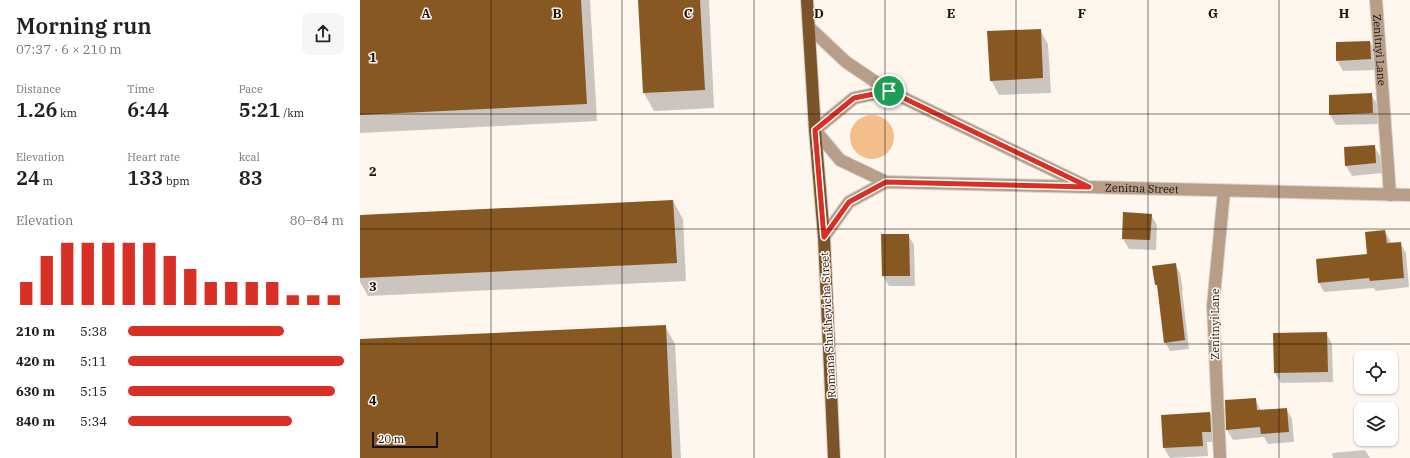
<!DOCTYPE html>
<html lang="en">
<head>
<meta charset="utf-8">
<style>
	:root { --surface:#fff; --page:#f6f6f6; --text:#202124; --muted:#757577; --accent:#d93025 }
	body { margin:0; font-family:"IBM Plex Serif",serif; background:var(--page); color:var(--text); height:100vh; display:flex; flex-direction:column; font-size:15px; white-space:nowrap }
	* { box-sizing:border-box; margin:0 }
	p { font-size:13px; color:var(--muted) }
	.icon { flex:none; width:22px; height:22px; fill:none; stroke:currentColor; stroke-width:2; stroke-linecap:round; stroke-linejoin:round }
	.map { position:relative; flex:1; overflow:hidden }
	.details { display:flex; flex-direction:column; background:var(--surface); width:360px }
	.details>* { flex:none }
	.buttons { position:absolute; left:994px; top:350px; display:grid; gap:8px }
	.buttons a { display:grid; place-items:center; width:44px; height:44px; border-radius:8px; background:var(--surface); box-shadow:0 1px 3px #0004; font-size:20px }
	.scale { position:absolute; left:12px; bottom:10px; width:66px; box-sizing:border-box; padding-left:4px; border:2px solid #18110b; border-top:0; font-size:11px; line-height:14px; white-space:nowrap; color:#18110b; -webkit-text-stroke:3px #fff6ee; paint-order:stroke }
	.pin { position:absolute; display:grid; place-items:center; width:34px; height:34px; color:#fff; margin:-17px; border:2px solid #fff; border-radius:50%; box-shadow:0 1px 4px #0007 }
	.round { display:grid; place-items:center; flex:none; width:42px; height:42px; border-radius:8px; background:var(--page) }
	.overview { display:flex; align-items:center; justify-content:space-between; height:68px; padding:0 16px }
	h1 { font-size:22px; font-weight:600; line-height:30px }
	.figures { display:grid; grid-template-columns:repeat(3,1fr); gap:6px; height:68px; padding:4px 16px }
	.figures div { display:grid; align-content:center }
	.figures b { font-size:20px; font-weight:600 }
	.figures small { font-size:11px; font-weight:400 }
	.figures p { font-size:11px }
	.chart { height:112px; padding:8px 16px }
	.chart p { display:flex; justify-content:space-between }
	.chart svg { width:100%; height:72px; margin-top:4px; stroke:var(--accent); stroke-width:6 }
	ul { padding:0 16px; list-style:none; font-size:13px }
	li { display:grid; grid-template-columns:64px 48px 1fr; align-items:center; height:30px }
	li i { height:10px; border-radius:5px; background:var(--accent) }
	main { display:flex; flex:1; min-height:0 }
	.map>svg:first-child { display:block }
</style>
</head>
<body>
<main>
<section class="details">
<div class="overview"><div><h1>Morning run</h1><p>07:37 · 6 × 210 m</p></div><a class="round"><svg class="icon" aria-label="share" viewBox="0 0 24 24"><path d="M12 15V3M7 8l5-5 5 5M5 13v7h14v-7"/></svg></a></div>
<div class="figures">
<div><p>Distance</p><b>1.26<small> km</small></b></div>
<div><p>Time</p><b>6:44</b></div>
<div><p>Pace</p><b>5:21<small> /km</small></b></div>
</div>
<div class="figures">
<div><p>Elevation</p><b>24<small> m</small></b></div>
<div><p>Heart rate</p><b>133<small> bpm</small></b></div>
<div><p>kcal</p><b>83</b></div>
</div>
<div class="chart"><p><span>Elevation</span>80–84 m</p>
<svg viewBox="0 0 160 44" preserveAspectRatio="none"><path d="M5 44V30M15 44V14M25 44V6M35 44V6M45 44V6M55 44V6M65 44V6M75 44V14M85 44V22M95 44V30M105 44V30M115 44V30M125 44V30M135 44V38M145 44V38M155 44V38"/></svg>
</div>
<ul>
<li><b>210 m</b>5:38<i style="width:72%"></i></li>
<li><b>420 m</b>5:11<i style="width:100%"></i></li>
<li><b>630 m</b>5:15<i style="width:96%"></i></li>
<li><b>840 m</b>5:34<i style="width:76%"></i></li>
</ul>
</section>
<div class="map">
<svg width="1050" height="458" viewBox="0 0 1050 458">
	<rect width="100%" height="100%" fill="#fff6ee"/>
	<circle fill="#f3be8a" cx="512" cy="137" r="22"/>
	<g fill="#0003">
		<polygon points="0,0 230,0 237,121 0,133"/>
		<polygon points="279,0 349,0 354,108 294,111 284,93"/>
		<polygon points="680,30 688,44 691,93 639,95 631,80"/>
		<polygon points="1010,42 1016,53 1016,70 983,71 977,60"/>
		<polygon points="1011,94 1017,104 1018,124 976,125 970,115"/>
		<polygon points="1014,146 1020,156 1022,173 992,176 986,166"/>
		<polygon points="313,201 323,219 326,281 8,296 0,282 0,216"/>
		<polygon points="791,215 797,225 796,250 769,249 763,239"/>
		<polygon points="1025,231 1030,240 1031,244 1040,243 1046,253 1049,287 1016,291 1014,288 964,292 959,283 1008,255"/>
		<polygon points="548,235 554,245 555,286 529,286 523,276"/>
		<polygon points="815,264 820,273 823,290 822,290 829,349 810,351 805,342 798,288 796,285"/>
		<polygon points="305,326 315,344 321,458 0,458 0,340"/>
		<polygon points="966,333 972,344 973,382 921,383 915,373 914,334"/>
		<polygon points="895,399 901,411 926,409 932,419 934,442 908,444 904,437 873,440 867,430"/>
		<polygon points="850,413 856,423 857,442 847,442 848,456 810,458 804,448"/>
		<polygon points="1005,450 1010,458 973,458 972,453"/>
	</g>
	<g fill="#885823">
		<polygon points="0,0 221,0 227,104 0,115"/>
		<polygon points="278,0 340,0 345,90 283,93"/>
		<polygon points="681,29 683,78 630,81 627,31"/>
		<polygon points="1010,41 1011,59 976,61 976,42"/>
		<polygon points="1012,93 1013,113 969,115 969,95"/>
		<polygon points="1015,145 1016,163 985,166 984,147"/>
		<polygon points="313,200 317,263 0,278 0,215"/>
		<polygon points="763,212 792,214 790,240 762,239"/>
		<polygon points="1025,230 1027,243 1041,242 1044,278 1010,281 1009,278 958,283 956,259 1007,254 1005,232"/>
		<polygon points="521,234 549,234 550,276 522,276"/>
		<polygon points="816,263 825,340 804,343 797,285 795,285 792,266"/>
		<polygon points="306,325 312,458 0,458 0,339"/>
		<polygon points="967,332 968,372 914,373 913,333"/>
		<polygon points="896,398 897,410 927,408 929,432 901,434 900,427 866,430 865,400"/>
		<polygon points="850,412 851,432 842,432 843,446 803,448 801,415"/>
	</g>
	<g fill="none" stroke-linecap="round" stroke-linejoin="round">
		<defs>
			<g id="minor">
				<path id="s1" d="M1016,0L1030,195"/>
				<polyline points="450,28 486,62 529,91 724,185"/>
				<polyline points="526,182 480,160 455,130 494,98 529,91"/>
				<path id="s2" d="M464,237L489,202L526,182L1050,195"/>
				<polyline points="860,458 853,306 864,191"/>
			</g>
			<polyline id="major" points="447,0 455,130 464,237 474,458"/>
		</defs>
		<use href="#minor" stroke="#dad1ca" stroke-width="14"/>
		<use href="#major" stroke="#dad1ca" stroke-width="14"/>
		<use href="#minor" stroke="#b69e88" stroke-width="12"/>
		<use href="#major" stroke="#7c5429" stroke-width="12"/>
	</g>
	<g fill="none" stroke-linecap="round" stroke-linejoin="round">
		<defs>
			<polygon id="route" points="529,91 729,187 526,182 489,202 464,237 455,130 494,98"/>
		</defs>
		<use href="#route" stroke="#fff" stroke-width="8"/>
		<use href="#route" stroke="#d93025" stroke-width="5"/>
	</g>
	<path fill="none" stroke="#18110b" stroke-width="1" stroke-opacity="0.55" d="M131,0V458M262,0V458M394,0V458M525,0V458M656,0V458M788,0V458M919,0V458M0,114H1050M0,229H1050M0,344H1050"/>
	<g text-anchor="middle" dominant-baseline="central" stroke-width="3" stroke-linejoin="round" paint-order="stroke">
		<g font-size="11" fill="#18110b" stroke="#fff6ee">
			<text stroke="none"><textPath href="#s1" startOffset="50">Zenitnyi Lane</textPath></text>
			<text stroke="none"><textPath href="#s2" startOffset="341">Zenitna Street</textPath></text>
			<text transform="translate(855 324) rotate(-90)">Zenitnyi Lane</text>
			<text transform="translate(468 325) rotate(-93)">Romana Shukhevicha Street</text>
		</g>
	</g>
	<g font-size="13" text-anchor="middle" font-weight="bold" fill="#18110b" stroke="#fff6ee" stroke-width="3" stroke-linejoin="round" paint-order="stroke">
		<text x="66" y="18">A</text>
		<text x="197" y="18">B</text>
		<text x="328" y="18">C</text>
		<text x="459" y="18">D</text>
		<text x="591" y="18">E</text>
		<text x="722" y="18">F</text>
		<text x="853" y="18">G</text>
		<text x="984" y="18">H</text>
		<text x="13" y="62">1</text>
		<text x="13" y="176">2</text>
		<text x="13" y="291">3</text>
		<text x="13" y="405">4</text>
	</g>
</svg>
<div class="buttons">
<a><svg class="icon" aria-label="locate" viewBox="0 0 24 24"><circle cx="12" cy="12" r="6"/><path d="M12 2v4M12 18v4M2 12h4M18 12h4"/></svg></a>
<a><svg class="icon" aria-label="layers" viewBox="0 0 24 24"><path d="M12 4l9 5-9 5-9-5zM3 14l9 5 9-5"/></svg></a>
</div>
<div class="scale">20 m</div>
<div class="pin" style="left:529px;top:91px;background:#1e9e55"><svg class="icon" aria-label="arrive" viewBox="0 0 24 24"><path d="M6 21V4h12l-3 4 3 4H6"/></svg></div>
</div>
</main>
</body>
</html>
